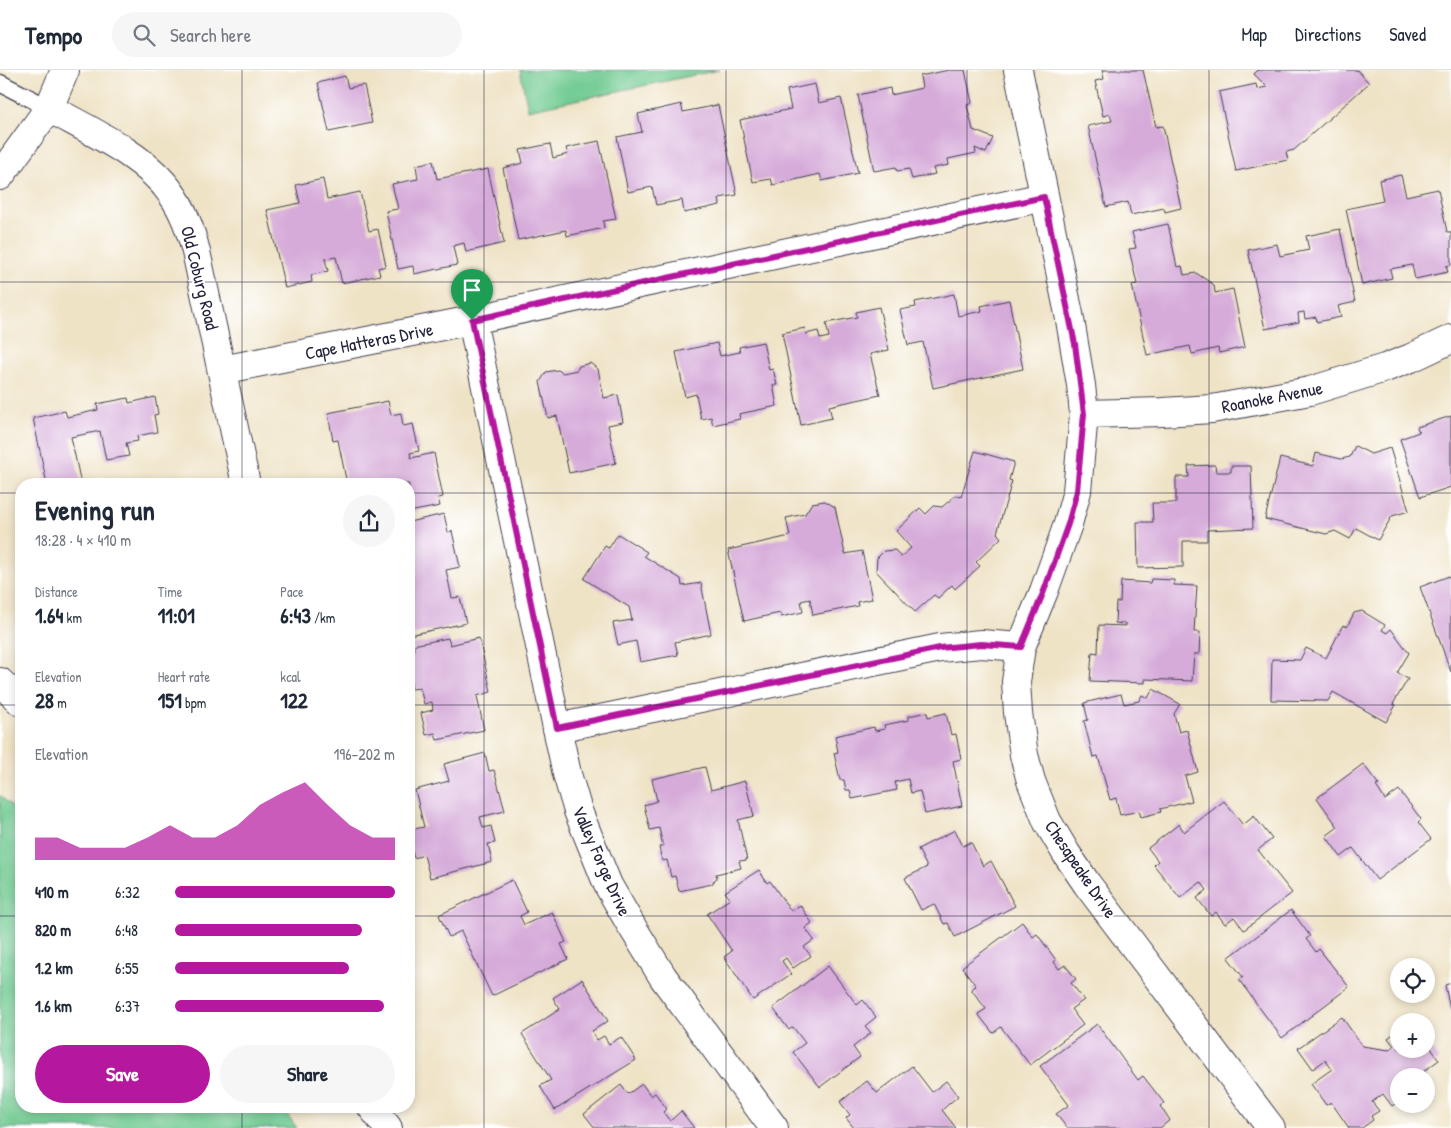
<!DOCTYPE html>
<html lang="en">
<head>
<meta charset="utf-8">
<style>
	:root { --surface:#fff; --page:#f6f6f7; --text:#1f2937; --muted:#747a83; --line:#e0e1e3; --accent:#b5179e }
	body { margin:0; font-family:"Patrick Hand",sans-serif; background:var(--page); color:var(--text); height:100vh; display:flex; flex-direction:column; font-size:19px; white-space:nowrap }
	* { box-sizing:border-box; margin:0 }
	p { font-size:16px; color:var(--muted) }
	.icon { flex:none; width:28px; height:28px; fill:none; stroke:currentColor; stroke-width:2; stroke-linecap:round; stroke-linejoin:round }
	.map { position:relative; flex:1; overflow:hidden }
	.panel { position:absolute; left:15px; top:408px; width:400px; height:635px; display:flex; flex-direction:column; background:var(--surface); border-radius:20px; box-shadow:0 2px 8px #0003 }
	.panel>* { flex:none }
	.buttons { position:absolute; left:1390px; top:888px; display:grid; gap:10px }
	.buttons a { display:grid; place-items:center; width:45px; height:45px; border-radius:50%; background:var(--surface); box-shadow:0 2px 8px #0003; font-size:25px }
	.pin { position:absolute; display:grid; place-items:center; width:42px; height:42px; color:#fff; margin:-51px -21px; border-radius:50% 50% 50% 0; rotate:-45deg; box-shadow:0 0 5px #0007 }
	.pin .icon { rotate:45deg }
	.round { display:grid; place-items:center; flex:none; width:52px; height:52px; border-radius:26px; background:var(--page) }
	.overview { display:flex; align-items:center; justify-content:space-between; height:85px; padding:0 20px }
	h1 { font-size:28px; font-weight:800; line-height:38px }
	.metrics { display:grid; grid-template-columns:repeat(3,1fr); gap:8px; height:85px; padding:5px 20px }
	.metrics div { display:grid; align-content:center }
	.metrics b { font-size:21px; font-weight:800 }
	.metrics small { font-size:14px; font-weight:400 }
	.metrics p { font-size:14px }
	.chart { height:140px; padding:10px 20px }
	.chart p { display:flex; justify-content:space-between }
	.chart svg { width:100%; height:90px; margin-top:5px; fill:var(--accent); opacity:.7 }
	.primary-button { display:flex; gap:10px; margin-top:auto; padding:10px 20px }
	.primary-button a { flex:1; height:58px; border-radius:30px; background:var(--accent); color:#fff; font-size:20px; font-weight:800; line-height:58px; text-align:center }
	.primary-button a+a { background:var(--page); color:var(--text) }
	ul { padding:0 20px; list-style:none; font-size:16px }
	li { display:grid; grid-template-columns:80px 60px 1fr; align-items:center; height:38px }
	li i { height:12px; border-radius:6px; background:var(--accent) }
	header { display:flex; align-items:center; gap:30px; box-sizing:border-box; height:70px; padding:0 25px; background:var(--surface); border-bottom:1px solid var(--line) }
	header strong { font-size:24px }
	nav { display:flex; gap:28px; margin-inline-start:auto; font-size:18px }
	.search { width:350px; height:45px; background:var(--page); display:flex; align-items:center; gap:12px; box-sizing:border-box; padding:0 18px; border-radius:28px; color:var(--muted); font-size:19px }
	.map>svg:first-child { display:block }
</style>
</head>
<body>
<header>
<strong>Tempo</strong>
<div class="search"><svg class="icon" aria-label="search" viewBox="0 0 24 24"><circle cx="10" cy="10" r="6"/><path d="M15 15l6 6"/></svg>Search here</div>
<nav><a>Map</a><a>Directions</a><a>Saved</a></nav>
</header>
<div class="map">
<svg width="1451" height="1058" viewBox="0 0 1451 1058">
	<rect width="100%" height="100%" fill="#fff"/>
	<filter id="ink" filterUnits="userSpaceOnUse"><feTurbulence type="fractalNoise" baseFrequency=".02" numOctaves="2"/><feDisplacementMap in="SourceGraphic" scale="10" xChannelSelector="R" yChannelSelector="G"/><feConvolveMatrix kernelMatrix="1 2 1 2 8 2 1 2 1" color-interpolation-filters="sRGB"/></filter>
	<filter id="wash" filterUnits="userSpaceOnUse"><feTurbulence type="fractalNoise" baseFrequency=".0096" numOctaves="4" result="noise"/><feDisplacementMap in="SourceGraphic" scale="20" xChannelSelector="R" yChannelSelector="G"/><feGaussianBlur stdDeviation="1.12" result="paint"/><feColorMatrix in="noise" values="0 0 0 0 0 0 0 0 0 0 0 0 0 0 0 0 0 1.4 0 .05"/><feComposite in="paint" operator="in"/></filter>
	<g filter="url(#wash)">
		<rect width="100%" height="100%" fill="#efe3c6"/>
		<g fill="#70ca91" stroke="#497666">
			<polygon points="520,0 719,0 528,40"/>
			<polygon points="0,725 21,746 21,1036 281,1036 297,1058 0,1058"/>
		</g>
		<g id="blocks">
			<g fill="#d6abd9">
				<polygon points="949,0 965,0 972,33 967,35 973,60 993,68 986,83 975,78 976,83 948,89 949,95 933,98 935,104 912,109 909,99 897,101 896,97 874,101 858,25 890,18 891,25 922,18 920,6"/>
				<polygon points="1102,0 1143,0 1156,57 1163,56 1181,138 1165,142 1164,138 1131,145 1128,132 1106,137 1088,56 1112,51 1110,44 1103,46 1095,11 1104,9"/>
				<polygon points="1258,0 1357,0 1369,13 1294,80 1286,82 1288,90 1236,101 1219,22 1256,14 1257,19 1267,17 1254,4"/>
				<polygon points="345,6 348,18 364,15 372,53 329,62 318,13"/>
				<polygon points="815,14 819,33 841,28 858,103 822,111 820,104 773,115 771,109 753,112 740,50 791,39 787,20"/>
				<polygon points="681,34 683,42 718,35 737,125 719,128 720,135 684,143 682,130 656,135 652,117 628,122 617,67 642,62 638,44"/>
				<polygon points="599,71 616,149 603,151 604,158 567,166 566,160 518,170 503,98 523,93 520,80 550,74 553,88 568,84 566,78"/>
				<polygon points="433,91 437,109 488,99 504,173 466,182 464,173 453,176 457,195 414,204 413,196 398,199 386,141 398,139 392,114 418,109 416,95"/>
				<polygon points="1401,105 1406,126 1438,119 1447,162 1451,162 1451,195 1446,196 1448,202 1415,209 1412,195 1390,199 1392,208 1362,215 1346,139 1383,131 1379,110"/>
				<polygon points="323,109 327,129 360,122 369,161 378,159 386,196 378,198 380,205 342,213 336,187 325,189 328,201 311,205 312,212 285,218 267,140 300,133 296,115"/>
				<polygon points="1168,154 1177,197 1182,196 1184,205 1196,203 1214,215 1215,223 1233,219 1245,277 1219,283 1218,278 1192,284 1190,276 1147,285 1132,215 1137,214 1129,179 1136,178 1132,162"/>
				<polygon points="1340,159 1355,232 1338,236 1341,247 1317,252 1316,247 1305,249 1304,242 1298,243 1299,252 1265,259 1248,180 1277,174 1280,186 1309,180 1306,166"/>
				<polygon points="954,224 958,246 982,241 981,236 1009,230 1023,299 933,318 923,272 908,275 900,240 916,237 915,232"/>
				<polygon points="879,237 889,280 870,284 880,325 829,336 832,348 801,355 782,263 805,258 806,264 818,261 820,269 829,267 826,253 857,247 856,242"/>
				<polygon points="763,272 769,300 773,299 777,315 773,315 777,336 739,344 740,349 713,355 711,347 701,349 696,324 685,327 676,282 717,273 720,286 740,282 739,277"/>
				<polygon points="590,293 598,299 604,328 618,325 623,352 608,355 616,393 569,403 557,346 548,348 540,312 546,302 558,300 563,303 577,300 579,296"/>
				<polygon points="155,327 158,344 154,345 157,362 137,366 138,371 126,373 129,386 106,390 100,361 71,367 81,414 47,414 33,348 65,341 67,347 98,340 97,334 128,328 129,333"/>
				<polygon points="388,331 391,345 401,343 403,356 413,354 419,381 410,383 411,388 434,383 443,427 438,428 440,436 409,442 409,414 347,414 338,370 333,371 328,343"/>
				<polygon points="1451,346 1451,417 1420,427 1400,369 1419,362 1417,357"/>
				<polygon points="1355,376 1371,384 1390,378 1409,441 1392,446 1378,470 1356,458 1350,469 1335,461 1326,464 1265,449 1280,388 1313,396 1316,383 1341,389 1350,387"/>
				<polygon points="975,381 1014,392 1009,410 1012,411 997,463 1001,468 976,492 980,496 955,519 952,515 938,528 934,525 915,542 876,501 877,488 884,481 895,480 901,487 911,478 896,461 920,438 926,444 934,436 942,437 956,425 961,427"/>
				<polygon points="1215,395 1216,402 1231,402 1231,396 1251,396 1253,458 1207,460 1207,471 1183,471 1183,497 1138,498 1137,452 1153,452 1152,433 1176,433 1176,407 1189,407 1188,396"/>
				<polygon points="825,431 835,437 845,484 862,481 872,529 857,532 858,536 813,545 810,529 801,531 803,542 781,547 780,543 744,551 728,480 790,466 786,448 805,444 812,433"/>
				<polygon points="444,444 448,462 452,461 460,497 446,500 452,528 460,527 466,553 409,565 409,452"/>
				<polygon points="618,464 647,482 644,486 681,509 682,516 701,513 711,564 675,572 678,585 640,592 636,571 618,575 613,553 632,550 629,537 584,509 605,476 609,478"/>
				<polygon points="1449,506 1451,511 1451,602 1420,517"/>
				<polygon points="1151,509 1174,510 1174,515 1197,516 1194,562 1200,562 1199,584 1194,584 1192,611 1145,609 1145,613 1090,611 1092,582 1098,583 1099,555 1126,556 1126,554 1115,553 1116,532 1120,532 1121,511 1150,513"/>
				<polygon points="1362,541 1385,555 1382,560 1387,563 1391,559 1409,583 1397,603 1408,609 1393,634 1396,635 1386,652 1333,622 1328,631 1271,630 1272,589 1300,590 1306,578 1326,588 1343,555 1347,557 1354,543"/>
				<polygon points="448,568 450,575 479,568 491,622 477,626 484,660 437,670 435,663 426,665 421,643 433,640 432,632 424,634 420,618 412,619 409,605 409,582 414,580 413,575"/>
				<polygon points="1153,619 1180,634 1174,644 1179,662 1187,660 1198,702 1185,706 1192,731 1160,739 1161,742 1141,747 1139,741 1120,745 1116,728 1110,730 1098,686 1093,687 1084,651 1088,650 1084,633 1121,624 1124,634 1139,631 1142,625 1148,628"/>
				<polygon points="927,642 928,647 946,643 951,665 956,664 961,689 953,691 962,736 925,744 920,721 911,723 908,709 895,712 897,720 852,729 850,720 846,720 844,710 840,710 834,683 838,682 835,666 874,657 875,661 885,659 884,655 909,650 909,646"/>
				<polygon points="485,683 489,701 494,700 505,741 480,747 483,758 491,756 495,773 488,774 492,792 430,808 424,785 414,788 409,769 409,760 424,757 415,720 449,711 444,694"/>
				<polygon points="1363,694 1379,715 1376,716 1385,730 1399,720 1421,749 1418,752 1431,769 1377,810 1353,778 1341,787 1326,766 1338,757 1317,728"/>
				<polygon points="705,697 711,720 745,711 754,746 738,750 747,790 739,791 741,798 716,804 717,807 712,814 679,821 675,806 671,807 667,790 662,791 659,777 663,776 659,758 650,760 644,735 657,731 652,709"/>
				<polygon points="1224,731 1243,755 1254,746 1272,769 1258,780 1292,823 1244,860 1234,847 1225,854 1216,842 1211,846 1197,828 1207,820 1201,812 1180,828 1154,795 1158,791 1148,778 1179,754 1184,762"/>
				<polygon points="955,760 963,776 971,772 983,796 991,791 1015,836 955,867 948,853 944,854 934,834 921,840 905,808 927,797 918,779"/>
				<polygon points="759,800 767,813 770,811 791,841 800,835 812,853 805,858 814,870 804,877 811,886 793,898 786,888 782,891 791,904 753,930 724,887 732,881 707,844 730,829 725,822"/>
				<polygon points="512,810 527,842 520,846 524,855 552,842 566,872 561,874 568,889 492,926 461,861 449,867 439,845"/>
				<polygon points="1291,840 1310,866 1306,869 1316,882 1319,879 1349,917 1282,968 1239,910 1243,907 1228,888"/>
				<polygon points="1022,852 1033,867 1037,864 1056,890 1054,892 1059,899 1065,895 1076,909 1071,913 1084,930 1071,939 1083,955 1030,995 1001,957 993,963 978,944 986,939 971,919 976,916 962,897"/>
				<polygon points="828,896 857,935 863,930 876,947 865,956 871,963 853,977 860,987 820,1017 793,982 805,973 793,957 789,960 773,938"/>
				<polygon points="582,909 608,951 592,961 597,970 604,966 609,974 621,967 636,990 555,1040 540,1016 551,1010 522,964 560,939 553,928"/>
				<polygon points="1451,913 1451,940 1450,940 1445,915"/>
				<polygon points="1342,947 1362,976 1389,980 1394,976 1388,968 1399,960 1399,979 1426,979 1426,971 1439,990 1424,1001 1427,1005 1425,1006 1399,1006 1399,1031 1392,1036 1383,1024 1372,1032 1379,1041 1371,1046 1373,1050 1362,1058 1349,1058 1331,1032 1326,1035 1311,1014 1332,999 1325,990 1313,999 1298,978"/>
				<polygon points="1097,954 1138,1010 1143,1006 1164,1033 1160,1036 1170,1050 1160,1058 1067,1058 1056,1044 1069,1035 1040,996"/>
				<polygon points="912,996 932,1022 946,1011 958,1026 942,1040 956,1058 854,1058 846,1048 850,1045 840,1032 867,1011 877,1023"/>
				<polygon points="642,1014 651,1026 655,1023 667,1039 663,1042 670,1051 681,1041 694,1058 595,1058 584,1044 621,1015 628,1024"/>
			</g>
		</g>
	</g>
	<g filter="url(#ink)">
		<use href="#blocks" fill-opacity="0" stroke="#413f50" stroke-width="1"/>
		<g fill="none" stroke-linecap="round" stroke-linejoin="round">
			<defs>
				<polyline id="service" points="0,13 49,38"/>
				<g id="minor">
					<polyline points="1018,0 1069,244 1081,315 1084,344 1077,421 1068,454 1044,521 1021,577 1016,612 1018,643 1024,685 1031,711 1047,751 1066,783 1087,814 1271,1058"/>
					<path d="M49,38C88,60 145,85 171,123C185,142 192,164 197,186L246,414"/>
					<polyline points="472,250 557,658 567,704 578,741 608,815 631,855 663,907 774,1058"/>
					<polyline points="222,300 472,250 1044,127"/>
					<polyline points="1084,344 1163,342 1212,339 1310,321 1385,298 1411,288 1451,269"/>
					<polyline points="557,658 940,578 981,574 1021,577"/>
				</g>
				<polyline id="tertiary" points="0,106 49,38 65,0"/>
				<g id="secondary">
					<polyline points="0,612 21,632"/>
					<polyline points="371,1036 388,1058"/>
				</g>
			</defs>
			<use href="#service" stroke="#413f50" stroke-width="19"/>
			<use href="#minor" stroke="#413f50" stroke-width="30"/>
			<use href="#tertiary" stroke="#413f50" stroke-width="30"/>
			<use href="#secondary" stroke="#413f50" stroke-width="30"/>
			<use href="#service" stroke="#fff" stroke-width="16"/>
			<use href="#minor" stroke="#fff" stroke-width="28"/>
			<use href="#tertiary" stroke="#fff" stroke-width="28"/>
			<use href="#secondary" stroke="#fff" stroke-width="28"/>
		</g>
	</g>
	<g fill="none" stroke-linecap="round" stroke-linejoin="round" filter="url(#ink)">
		<defs>
			<polygon id="route" points="1044,127 1075,274 1084,344 1077,421 1068,454 1044,521 1021,577 981,574 940,578 557,658 472,250"/>
		</defs>
		<use href="#route" stroke="#fff" stroke-width="10"/>
		<use href="#route" stroke="#b5179e" stroke-width="6"/>
	</g>
	<path fill="none" stroke="#22223b" stroke-width="1" stroke-opacity="0.55" d="M242,0V414M484,0V1058M726,0V1058M967,0V1058M1209,0V1058M0,212H1451M0,423H21M409,423H1451M0,635H21M409,635H1451M0,846H21M409,846H1451M242,1036V1058"/>
	<g text-anchor="middle" dominant-baseline="central" stroke-width="4" stroke-linejoin="round" paint-order="stroke">
		<g font-size="18" fill="#22223b" stroke="#fff">
			<text transform="translate(200 208) rotate(76)">Old Coburg Road</text>
			<text transform="translate(369 271) rotate(-11)">Cape Hatteras Drive</text>
			<text transform="translate(1272 327) rotate(-11)">Roanoke Avenue</text>
			<text transform="translate(602 791) rotate(66)">Valley Forge Drive</text>
			<text transform="translate(1081 799) rotate(56)">Chesapeake Drive</text>
		</g>
	</g>
</svg>
<div class="buttons">
<a><svg class="icon" aria-label="locate" viewBox="0 0 24 24"><circle cx="12" cy="12" r="6"/><path d="M12 2v4M12 18v4M2 12h4M18 12h4"/></svg></a>
<a>+</a>
<a>−</a>
</div>
<div class="pin" style="left:472px;top:250px;background:#1e9e55"><svg class="icon" aria-label="arrive" viewBox="0 0 24 24"><path d="M6 21V4h12l-3 4 3 4H6"/></svg></div>
<section class="panel">
<div class="overview"><div><h1>Evening run</h1><p>18:28 · 4 × 410 m</p></div><a class="round"><svg class="icon" aria-label="share" viewBox="0 0 24 24"><path d="M12 15V3M7 8l5-5 5 5M5 13v7h14v-7"/></svg></a></div>
<div class="metrics">
<div><p>Distance</p><b>1.64<small> km</small></b></div>
<div><p>Time</p><b>11:01</b></div>
<div><p>Pace</p><b>6:43<small> /km</small></b></div>
</div>
<div class="metrics">
<div><p>Elevation</p><b>28<small> m</small></b></div>
<div><p>Heart rate</p><b>151<small> bpm</small></b></div>
<div><p>kcal</p><b>122</b></div>
</div>
<div class="chart"><p><span>Elevation</span>196–202 m</p>
<svg viewBox="0 0 160 44" preserveAspectRatio="none"><path d="M0 44V33L10 33L20 38L30 38L40 38L50 33L60 27L70 33L80 33L90 27L100 17L110 11L120 6L130 17L140 27L150 33L160 33V44z"/></svg>
</div>
<ul>
<li><b>410 m</b>6:32<i style="width:100%"></i></li>
<li><b>820 m</b>6:48<i style="width:85%"></i></li>
<li><b>1.2 km</b>6:55<i style="width:79%"></i></li>
<li><b>1.6 km</b>6:37<i style="width:95%"></i></li>
</ul>
<div class="primary-button"><a>Save</a><a>Share</a></div>
</section>
</div>
</body>
</html>
